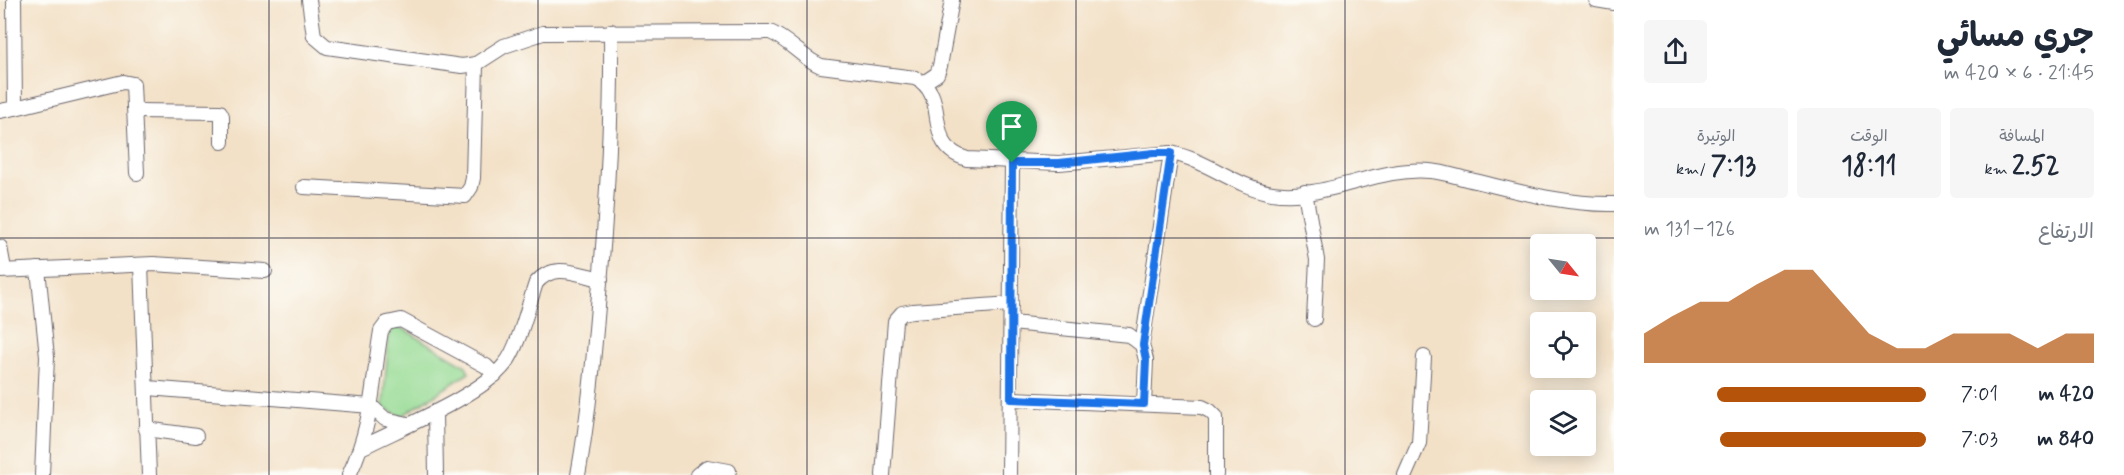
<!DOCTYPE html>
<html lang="ar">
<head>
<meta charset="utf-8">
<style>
	:root { --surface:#fff; --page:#f6f6f7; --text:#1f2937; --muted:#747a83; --accent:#b45309 }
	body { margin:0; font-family:Mynerve,"Playpen Sans Arabic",sans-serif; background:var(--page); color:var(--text); direction:rtl; height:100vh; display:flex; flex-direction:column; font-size:22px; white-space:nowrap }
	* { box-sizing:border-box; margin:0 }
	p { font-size:20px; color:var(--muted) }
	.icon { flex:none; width:33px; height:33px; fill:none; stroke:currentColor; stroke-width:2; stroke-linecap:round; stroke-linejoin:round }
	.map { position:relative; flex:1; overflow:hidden; direction:ltr }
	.panel { display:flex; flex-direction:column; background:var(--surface); width:510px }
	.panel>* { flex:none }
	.needle { width:39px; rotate:120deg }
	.fabs { position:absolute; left:1530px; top:234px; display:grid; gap:12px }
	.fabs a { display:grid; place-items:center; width:66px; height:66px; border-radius:6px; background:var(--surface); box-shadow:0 3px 15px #0003; font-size:30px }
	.pin { position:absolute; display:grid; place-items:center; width:51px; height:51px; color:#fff; margin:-62px -26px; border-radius:50% 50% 50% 0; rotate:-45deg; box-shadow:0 0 6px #0007 }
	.pin .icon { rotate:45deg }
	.round { display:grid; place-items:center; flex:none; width:63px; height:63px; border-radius:6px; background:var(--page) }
	.headline { display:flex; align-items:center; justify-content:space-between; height:102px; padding:0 30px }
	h1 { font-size:33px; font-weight:700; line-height:45px }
	.stats { display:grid; grid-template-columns:repeat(3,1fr); gap:9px; height:102px; padding:6px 30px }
	.stats div { display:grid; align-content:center; border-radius:6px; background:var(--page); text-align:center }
	.stats b { font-size:26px; font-weight:700 }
	.stats small { font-size:16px; font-weight:400 }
	.stats p { font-size:16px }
	.chart { height:168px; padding:12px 30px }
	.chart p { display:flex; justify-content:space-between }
	.chart svg { width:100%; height:108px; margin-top:6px; fill:var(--accent); opacity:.7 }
	ul { padding:0 30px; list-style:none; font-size:20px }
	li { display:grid; grid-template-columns:96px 72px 1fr; align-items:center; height:45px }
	li i { height:15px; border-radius:8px; background:var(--accent) }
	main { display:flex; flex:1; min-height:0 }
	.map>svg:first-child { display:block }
</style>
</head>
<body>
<main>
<section class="panel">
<div class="headline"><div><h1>جري مسائي</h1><p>21:45 · 6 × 420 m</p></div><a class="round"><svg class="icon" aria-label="share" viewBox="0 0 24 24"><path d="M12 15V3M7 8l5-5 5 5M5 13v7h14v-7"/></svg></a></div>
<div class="stats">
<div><p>المسافة</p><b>2.52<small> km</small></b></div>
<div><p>الوقت</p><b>18:11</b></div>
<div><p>الوتيرة</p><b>7:13<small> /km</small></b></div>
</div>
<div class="chart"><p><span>الارتفاع</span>126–131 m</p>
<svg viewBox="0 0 160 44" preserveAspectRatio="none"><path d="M0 44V32L10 25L20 19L30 19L40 12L50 6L60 6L70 19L80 32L90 38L100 38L110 32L120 32L130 32L140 38L150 32L160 32V44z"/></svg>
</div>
<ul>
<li><b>420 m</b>7:01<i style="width:74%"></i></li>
<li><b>840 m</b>7:03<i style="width:73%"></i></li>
</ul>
</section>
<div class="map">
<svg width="1614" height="475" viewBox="0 0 1614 475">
	<rect width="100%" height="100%" fill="#fdfcf7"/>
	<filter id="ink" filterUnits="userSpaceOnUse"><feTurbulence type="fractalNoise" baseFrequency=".0167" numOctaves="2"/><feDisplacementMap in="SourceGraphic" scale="12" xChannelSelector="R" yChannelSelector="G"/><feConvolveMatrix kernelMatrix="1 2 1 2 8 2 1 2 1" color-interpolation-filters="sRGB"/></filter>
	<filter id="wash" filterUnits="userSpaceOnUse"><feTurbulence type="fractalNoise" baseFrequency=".008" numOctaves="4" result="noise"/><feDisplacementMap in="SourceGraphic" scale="24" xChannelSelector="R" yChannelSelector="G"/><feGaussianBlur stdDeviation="1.35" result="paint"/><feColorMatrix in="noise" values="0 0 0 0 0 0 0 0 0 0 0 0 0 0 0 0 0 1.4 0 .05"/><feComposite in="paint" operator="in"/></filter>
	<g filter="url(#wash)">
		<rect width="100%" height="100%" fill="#f3e1c7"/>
		<polygon fill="#95da93" stroke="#5c7e67" stroke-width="1.5" points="395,327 400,327 466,366 469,373 402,416 385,409 383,405 389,334"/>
	</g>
	<g filter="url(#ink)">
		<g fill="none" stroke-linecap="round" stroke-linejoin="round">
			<defs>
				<g id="minor">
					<path d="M309,0L314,36L327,47L462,66L476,64L504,46L543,33L770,32C789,40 802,58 821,66L915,78C952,95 920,145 967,159L1059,163L1171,153C1207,160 1236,187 1272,193C1325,201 1377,166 1430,171C1445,172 1460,178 1475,181C1521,192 1566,205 1614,204"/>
					<polyline points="1596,0 1614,3"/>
					<polyline points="925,82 937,74 940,66 952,0"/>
					<polyline points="15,108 123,82 133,84 137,173"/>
					<polyline points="0,111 15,108 14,0"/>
					<polyline points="136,111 220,112 222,116 222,142"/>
					<polyline points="304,187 465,196 471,187 473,178 476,64"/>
					<polyline points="1305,192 1317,260 1314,319"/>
					<polyline points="0,247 4,269"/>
					<polyline points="141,265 149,475"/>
					<polyline points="38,269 47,357 42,475"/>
					<polyline points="0,271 153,264 265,271"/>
					<polyline points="1012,323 1129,335 1142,345 1146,360 1144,404"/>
					<polyline points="1142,345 1171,153"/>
					<polyline points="148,388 371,406 385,419 408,424"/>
					<polyline points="1011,399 1202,407 1210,411 1216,417 1216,475"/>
					<polyline points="435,412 436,475"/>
					<polyline points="146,429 196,436"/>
					<path d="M363,447C400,428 480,396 505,364C518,349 529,303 536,283C554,262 576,274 601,279"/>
					<path d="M349,475C373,425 372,384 381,331L387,323L401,320L486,366L495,375"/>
					<path d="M578,475C589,415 594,355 599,294C607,207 612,119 611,31"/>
					<polyline points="697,475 707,467 729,471"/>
					<polyline points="883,475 895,321 902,313 913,311 1011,304"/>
					<polyline points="1009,475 1012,163"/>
					<polyline points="1405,475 1419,443 1424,357"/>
				</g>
			</defs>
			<use href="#minor" stroke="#6b656c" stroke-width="16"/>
			<use href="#minor" stroke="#fff" stroke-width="14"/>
		</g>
	</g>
	<g fill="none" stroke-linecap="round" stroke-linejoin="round" filter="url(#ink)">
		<defs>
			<polygon id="route" points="1154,153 1171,153 1143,345 1146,360 1144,404 1011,399 1012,163 1059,163"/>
		</defs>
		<use href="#route" stroke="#fff" stroke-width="12"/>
		<use href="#route" stroke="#1a73e8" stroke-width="8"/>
	</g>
	<path fill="none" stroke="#22223b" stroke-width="1.5" stroke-opacity="0.55" d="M269,0V475M538,0V475M807,0V475M1076,0V475M1345,0V475M0,238H1614"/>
</svg>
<div class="fabs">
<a><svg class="needle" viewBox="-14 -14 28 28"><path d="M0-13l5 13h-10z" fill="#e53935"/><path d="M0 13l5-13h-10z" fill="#747a83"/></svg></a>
<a><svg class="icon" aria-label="locate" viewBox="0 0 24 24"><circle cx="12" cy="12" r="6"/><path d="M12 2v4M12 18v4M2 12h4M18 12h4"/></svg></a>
<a><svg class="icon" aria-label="layers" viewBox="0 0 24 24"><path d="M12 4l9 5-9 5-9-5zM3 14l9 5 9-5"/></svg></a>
</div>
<div class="pin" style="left:1012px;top:163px;background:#1e9e55"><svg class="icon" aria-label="arrive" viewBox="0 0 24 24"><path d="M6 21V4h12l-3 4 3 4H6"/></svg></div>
</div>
</main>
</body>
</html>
